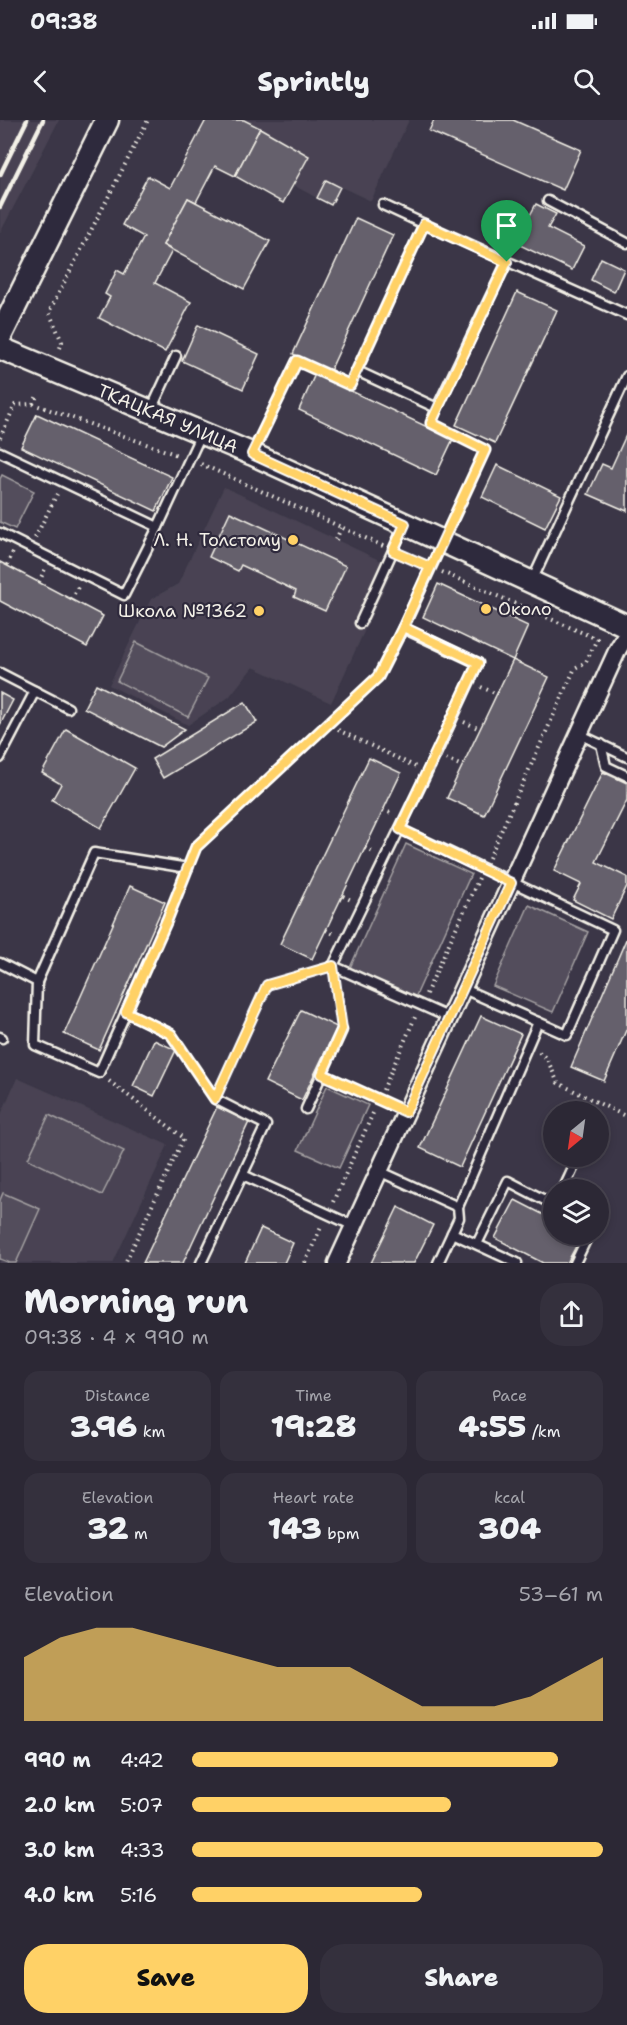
<!DOCTYPE html>
<html lang="en">
<head>
<meta charset="utf-8">
<style>
	:root { --surface:#2c2835; --page:#34303d; --text:#f1f3f6; --muted:#a6a6ad; --line:#484450; --accent:#ffd166 }
	body { margin:0; font-family:"Shantell Sans",sans-serif; background:var(--page); color:var(--text); height:100vh; display:flex; flex-direction:column; font-size:22px; white-space:nowrap }
	* { box-sizing:border-box; margin:0 }
	p { font-size:20px; color:var(--muted) }
	.icon { flex:none; width:33px; height:33px; fill:none; stroke:currentColor; stroke-width:2; stroke-linecap:round; stroke-linejoin:round }
	.map { position:relative; height:1143px; overflow:hidden }
	.sheet { display:flex; flex-direction:column; background:var(--surface); flex:1 }
	.sheet>* { flex:none }
	.needle { width:39px; rotate:209deg }
	.controls { position:absolute; left:543px; top:981px; display:grid; gap:12px }
	.controls a { display:grid; place-items:center; width:66px; height:66px; border-radius:50%; background:var(--surface); box-shadow:0 3px 9px #0003,0 0 0 2px var(--line); font-size:30px }
	.pin { position:absolute; display:grid; place-items:center; width:51px; height:51px; color:#fff; margin:-62px -26px; border-radius:50% 50% 50% 0; rotate:-45deg; box-shadow:0 0 6px #0007 }
	.pin .icon { rotate:45deg }
	.round { display:grid; place-items:center; flex:none; width:63px; height:63px; border-radius:24px; background:var(--page) }
	.headline { display:flex; align-items:center; justify-content:space-between; height:102px; padding:0 24px }
	h1 { font-size:33px; font-weight:800; line-height:45px }
	.stats { display:grid; grid-template-columns:repeat(3,1fr); gap:9px; height:102px; padding:6px 24px }
	.stats div { display:grid; align-content:center; border-radius:15px; background:var(--page); text-align:center }
	.stats b { font-size:30px; font-weight:800 }
	.stats small { font-size:16px; font-weight:400 }
	.stats p { font-size:16px }
	.chart { height:168px; padding:12px 24px }
	.chart p { display:flex; justify-content:space-between }
	.chart svg { width:100%; height:108px; margin-top:6px; fill:var(--accent); opacity:.7 }
	.cta { display:flex; gap:12px; margin-top:auto; padding:12px 24px }
	.cta a { flex:1; height:69px; border-radius:24px; background:var(--accent); color:#111; font-size:24px; font-weight:800; line-height:69px; text-align:center }
	.cta a+a { background:var(--page); color:var(--text) }
	ul { padding:0 24px; list-style:none; font-size:20px }
	li { display:grid; grid-template-columns:96px 72px 1fr; align-items:center; height:45px }
	li i { height:15px; border-radius:8px; background:var(--accent) }
	.status { display:flex; justify-content:space-between; align-items:center; height:42px; padding:0 30px; background:var(--surface); direction:ltr }
	.status svg { height:16px; fill:currentColor }
	header { display:flex; justify-content:space-between; align-items:center; height:78px; padding:0 24px; background:var(--surface); font-size:27px; font-weight:800 }
	.map>svg:first-child { display:block }
</style>
</head>
<body>
<div class="status"><b>09:38</b><svg viewBox="0 0 49 12"><path d="M0 12V9h3v3zM5 12V6h3v6zM10 12V3h3v9zM15 12V0h3v12zM26 1h20v11H26zM47 4h2v5h-2z"/></svg></div>
<header><svg class="icon" aria-label="back" viewBox="0 0 24 24"><path d="M15 5l-7 7 7 7"/></svg>Sprintly<svg class="icon" aria-label="search" viewBox="0 0 24 24"><circle cx="10" cy="10" r="6"/><path d="M15 15l6 6"/></svg></header>
<div class="map">
<svg width="627" height="1143" viewBox="0 0 627 1143">
	<rect width="100%" height="100%" fill="#3b3647"/>
	<filter id="ink" filterUnits="userSpaceOnUse"><feTurbulence type="fractalNoise" baseFrequency=".0167" numOctaves="2"/><feDisplacementMap in="SourceGraphic" scale="12" xChannelSelector="R" yChannelSelector="G"/><feConvolveMatrix kernelMatrix="1 2 1 2 8 2 1 2 1" color-interpolation-filters="sRGB"/></filter>
	<g filter="url(#ink)">
		<g fill="#484352">
			<polygon points="0,0 59,0 0,113"/>
			<polygon points="244,0 409,0 371,81 326,60 317,78 293,65 309,36"/>
			<polygon points="224,367 394,447 331,583 253,547 229,577 188,605 109,565 151,479 178,464"/>
			<polygon points="17,958 168,1025 113,1143 0,1143 0,997"/>
		</g>
		<g fill="#534e5c" stroke="#a4a0a2" stroke-width="1.5">
			<polygon points="2,355 34,371 15,409 0,402 0,359"/>
			<polygon points="136,522 208,558 188,597 117,561"/>
			<polygon points="406,724 471,754 414,880 349,850"/>
			<polygon points="529,785 588,812 553,892 493,866"/>
			<polygon points="327,966 368,985 339,1048 298,1030"/>
			<polygon points="49,995 124,1031 102,1075 28,1039"/>
			<polygon points="3,1073 40,1089 16,1143 10,1143 0,1139 0,1080"/>
		</g>
		<g fill="#65616c" stroke="#f4f1e8" stroke-width="1.5">
			<polygon points="206,0 244,0 260,8 235,56 215,46 196,82 188,78 163,125 172,131 155,163 191,182 165,232 99,198 110,177 105,174 117,150 124,154 144,117 122,105 148,56 170,68"/>
			<polygon points="434,0 513,0 581,30 563,70 429,11"/>
			<polygon points="260,8 309,36 283,83 235,56"/>
			<polygon points="326,60 340,67 331,85 317,78"/>
			<polygon points="188,78 270,121 244,169 163,125"/>
			<polygon points="536,84 556,94 548,108 584,126 572,150 503,117 514,92 528,99"/>
			<polygon points="356,98 393,115 330,251 293,234"/>
			<polygon points="601,138 624,149 614,172 591,160"/>
			<polygon points="517,172 557,190 495,323 456,305"/>
			<polygon points="198,205 259,234 243,269 182,241"/>
			<polygon points="315,254 453,319 436,355 299,290"/>
			<polygon points="37,294 172,357 156,391 21,327"/>
			<polygon points="627,313 627,391 588,374 602,344 611,348"/>
			<polygon points="497,345 561,376 545,408 482,377"/>
			<polygon points="230,392 346,446 325,491 294,477 296,471 241,445 238,451 209,437"/>
			<polygon points="0,442 103,496 87,527 0,481"/>
			<polygon points="438,464 528,506 513,540 423,497"/>
			<polygon points="513,540 549,557 484,695 447,678"/>
			<polygon points="96,564 185,609 161,627 84,588"/>
			<polygon points="0,573 13,580 0,605"/>
			<polygon points="245,582 257,602 163,658 152,639"/>
			<polygon points="66,609 135,648 101,708 52,680 61,664 42,653"/>
			<polygon points="369,638 401,653 312,839 280,824"/>
			<polygon points="603,652 627,663 627,680 596,742 627,757 627,766 611,799 573,780 581,764 554,751"/>
			<polygon points="130,766 165,782 99,930 64,914"/>
			<polygon points="627,817 627,908 604,961 571,947"/>
			<polygon points="301,890 337,907 302,980 265,962"/>
			<polygon points="481,896 521,914 460,1047 420,1028"/>
			<polygon points="154,920 176,930 154,976 133,966"/>
			<polygon points="217,987 249,1002 193,1121 183,1143 143,1143"/>
			<polygon points="515,1080 554,1100 554,1114 582,1115 567,1143 543,1143 495,1118"/>
			<polygon points="398,1087 433,1105 414,1143 371,1143"/>
			<polygon points="261,1108 293,1123 284,1143 245,1143"/>
		</g>
		<g fill="none" stroke-linecap="round" stroke-linejoin="round">
			<defs>
				<g id="service">
					<polyline points="548,81 627,123"/>
					<polyline points="383,85 424,104"/>
					<polyline points="357,251 437,288 507,142"/>
					<polyline points="437,288 431,303 485,330 403,508 478,543 436,634 333,846 450,898"/>
					<polyline points="151,290 176,236"/>
					<polyline points="0,332 158,407 202,312"/>
					<polyline points="252,334 297,241 350,265 424,104 627,195"/>
					<polyline points="0,413 124,475 158,407"/>
					<polyline points="532,461 627,256"/>
					<polyline points="360,503 405,404"/>
					<polyline points="0,553 68,588"/>
					<polyline points="579,614 627,637"/>
					<polyline points="601,624 606,646 627,656"/>
					<polyline points="0,638 35,571"/>
					<polyline points="400,709 613,810 567,915 464,869"/>
					<polyline points="0,843 37,862 35,925 99,953 167,800 196,727 378,557 403,508"/>
					<polyline points="37,862 94,733 188,748"/>
					<polyline points="126,892 171,914 215,979 266,1005 201,1143"/>
					<polyline points="0,917 2,918"/>
					<polyline points="322,954 406,992"/>
					<polyline points="306,989 342,910"/>
					<polyline points="379,1051 458,1087"/>
					<polyline points="243,1055 354,1106"/>
					<polyline points="563,1070 576,1042"/>
					<polyline points="452,1113 517,1143"/>
					<polyline points="477,1124 508,1061 554,1085"/>
					<polyline points="438,1143 459,1098 458,1087 538,902"/>
					<polyline points="575,1143 589,1114"/>
				</g>
				<polyline id="minor" points="337,1143 618,529 627,514"/>
				<g id="tertiary">
					<path id="s1" d="M0,228L252,334L627,506"/>
				</g>
				<polyline id="secondary" points="0,216 107,0"/>
			</defs>
			<use href="#service" stroke="#f4f1e8" stroke-width="13"/>
			<use href="#minor" stroke="#f4f1e8" stroke-width="21"/>
			<use href="#tertiary" stroke="#f4f1e8" stroke-width="26"/>
			<use href="#secondary" stroke="#f4f1e8" stroke-width="27"/>
			<g stroke="#f4f1e8" stroke-width="4" stroke-dasharray="1.5 4.5" stroke-linecap="butt">
				<polyline points="60,228 62,222 49,192 148,0"/>
				<polyline points="33,284 37,276"/>
				<polyline points="0,318 15,285 33,284 177,335"/>
				<polyline points="201,344 383,426"/>
				<polyline points="35,418 57,374"/>
				<polyline points="336,420 341,408"/>
				<polyline points="403,435 421,443"/>
				<polyline points="7,445 13,432"/>
				<polyline points="442,452 597,519 586,542 575,548 489,738"/>
				<polyline points="39,462 45,449"/>
				<polyline points="71,479 78,467"/>
				<polyline points="481,567 497,574"/>
				<polyline points="464,602 480,609"/>
				<polyline points="338,610 416,647"/>
				<polyline points="446,639 462,646"/>
				<polyline points="383,690 393,694"/>
				<polyline points="365,728 375,733"/>
				<polyline points="343,776 353,781"/>
				<polyline points="326,810 336,815"/>
				<polyline points="335,862 340,899"/>
				<polyline points="426,874 479,758"/>
				<polyline points="539,932 547,939 558,963 627,997"/>
				<polyline points="109,961 184,1018 125,1143"/>
				<polyline points="221,965 267,865 321,849"/>
				<polyline points="383,970 416,895"/>
				<polyline points="333,1082 374,991"/>
				<polyline points="305,1143 322,1105"/>
			</g>
			<use href="#service" stroke="#2f2a3d" stroke-width="8"/>
			<use href="#minor" stroke="#2f2a3d" stroke-width="16"/>
			<use href="#tertiary" stroke="#2f2a3d" stroke-width="21"/>
			<use href="#secondary" stroke="#2f2a3d" stroke-width="22"/>
			<g stroke="#f4f1e8" stroke-width="4.5">
				<polyline points="0,55 27,0"/>
				<polyline points="0,87 43,0"/>
			</g>
		</g>
	</g>
	<g fill="none" stroke-linecap="round" stroke-linejoin="round" filter="url(#ink)">
		<defs>
			<polyline id="route" points="507,142 431,303 485,330 403,507 378,557 196,727 167,800 126,892 171,914 215,979 267,865 333,846 342,909 322,954 406,992 511,763 400,709 478,543 403,507 430,447 393,431 405,404 252,334 297,241 350,265 424,104 507,142"/>
		</defs>
		<use href="#route" stroke="#fff" stroke-width="12"/>
		<use href="#route" stroke="#ffd166" stroke-width="8"/>
	</g>
	<g fill="#ffd166" stroke="#2f2a3d" stroke-width="2">
		<circle cx="293" cy="420" r="6"/>
		<circle cx="486" cy="489" r="6"/>
		<circle cx="259" cy="491" r="6"/>
	</g>
	<g text-anchor="middle" dominant-baseline="central" stroke-width="4.5" stroke-linejoin="round" paint-order="stroke">
		<g font-size="18" fill="#f4f1e8" stroke="#2f2a3d">
			<text stroke="none"><textPath href="#s1" startOffset="182">ТКАЦКАЯ УЛИЦА</textPath></text>
		</g>
		<g font-size="18" fill="#f4f1e8" stroke="#2f2a3d" text-anchor="end">
			<text x="281" y="420">Л. Н. Толстому</text>
			<text x="498" y="489" text-anchor="start">Около</text>
			<text x="247" y="491">Школа №1362</text>
		</g>
	</g>
</svg>
<div class="controls">
<a><svg class="needle" viewBox="-14 -14 28 28"><path d="M0-13l5 13h-10z" fill="#e53935"/><path d="M0 13l5-13h-10z" fill="#a6a6ad"/></svg></a>
<a><svg class="icon" aria-label="layers" viewBox="0 0 24 24"><path d="M12 4l9 5-9 5-9-5zM3 14l9 5 9-5"/></svg></a>
</div>
<div class="pin" style="left:507px;top:142px;background:#1e9e55"><svg class="icon" aria-label="arrive" viewBox="0 0 24 24"><path d="M6 21V4h12l-3 4 3 4H6"/></svg></div>
</div>
<section class="sheet">
<div class="headline"><div><h1>Morning run</h1><p>09:38 · 4 × 990 m</p></div><a class="round"><svg class="icon" aria-label="share" viewBox="0 0 24 24"><path d="M12 15V3M7 8l5-5 5 5M5 13v7h14v-7"/></svg></a></div>
<div class="stats">
<div><p>Distance</p><b>3.96<small> km</small></b></div>
<div><p>Time</p><b>19:28</b></div>
<div><p>Pace</p><b>4:55<small> /km</small></b></div>
</div>
<div class="stats">
<div><p>Elevation</p><b>32<small> m</small></b></div>
<div><p>Heart rate</p><b>143<small> bpm</small></b></div>
<div><p>kcal</p><b>304</b></div>
</div>
<div class="chart"><p><span>Elevation</span>53–61 m</p>
<svg viewBox="0 0 160 44" preserveAspectRatio="none"><path d="M0 44V18L10 10L20 6L30 6L40 10L50 14L60 18L70 22L80 22L90 22L100 30L110 38L120 38L130 38L140 34L150 26L160 18V44z"/></svg>
</div>
<ul>
<li><b>990 m</b>4:42<i style="width:89%"></i></li>
<li><b>2.0 km</b>5:07<i style="width:63%"></i></li>
<li><b>3.0 km</b>4:33<i style="width:100%"></i></li>
<li><b>4.0 km</b>5:16<i style="width:56%"></i></li>
</ul>
<div class="cta"><a>Save</a><a>Share</a></div>
</section>
</body>
</html>
